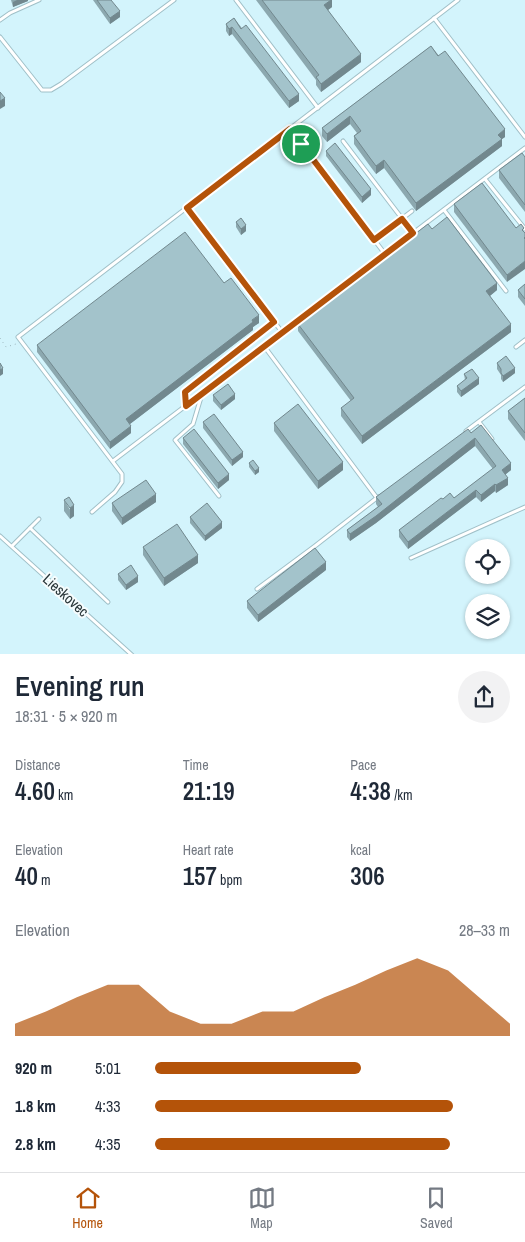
<!DOCTYPE html>
<html lang="en">
<head>
<meta charset="utf-8">
<style>
	:root { --surface:#fff; --page:#f2f2f3; --text:#1f2937; --muted:#747a83; --line:#e0e1e3; --accent:#b45309 }
	body { margin:0; font-family:"Archivo Narrow",sans-serif; background:var(--page); color:var(--text); height:100vh; display:flex; flex-direction:column; font-size:19px; white-space:nowrap }
	* { box-sizing:border-box; margin:0 }
	p { font-size:16px; color:var(--muted) }
	.icon { flex:none; width:28px; height:28px; fill:none; stroke:currentColor; stroke-width:2; stroke-linecap:round; stroke-linejoin:round }
	.map { position:relative; height:654px; overflow:hidden }
	.panel { display:flex; flex-direction:column; background:var(--surface); flex:1 }
	.panel>* { flex:none }
	.fabs { position:absolute; left:465px; top:539px; display:grid; gap:10px }
	.fabs a { display:grid; place-items:center; width:45px; height:45px; border-radius:50%; background:var(--surface); box-shadow:0 1px 4px #0004; font-size:25px }
	.pin { position:absolute; display:grid; place-items:center; width:42px; height:42px; color:#fff; margin:-21px; border:2px solid #fff; border-radius:50%; box-shadow:0 1px 5px #0007 }
	.round { display:grid; place-items:center; flex:none; width:52px; height:52px; border-radius:26px; background:var(--page) }
	.headline { display:flex; align-items:center; justify-content:space-between; height:85px; padding:0 15px }
	h1 { font-size:28px; font-weight:600; line-height:38px }
	.stats { display:grid; grid-template-columns:repeat(3,1fr); gap:8px; height:85px; padding:5px 15px }
	.stats div { display:grid; align-content:center }
	.stats b { font-size:25px; font-weight:600 }
	.stats small { font-size:14px; font-weight:400 }
	.stats p { font-size:14px }
	.chart { height:140px; padding:10px 15px }
	.chart p { display:flex; justify-content:space-between }
	.chart svg { width:100%; height:90px; margin-top:5px; fill:var(--accent); opacity:.7 }
	ul { padding:0 15px; list-style:none; font-size:16px }
	li { display:grid; grid-template-columns:80px 60px 1fr; align-items:center; height:38px }
	li i { height:12px; border-radius:6px; background:var(--accent) }
	.dock { display:flex; justify-content:space-around; align-items:center; height:70px; border-top:1px solid var(--line); background:var(--surface); font-size:14px; color:var(--muted) }
	.dock a { display:grid; justify-items:center; gap:2px }
	.dock .current { color:var(--accent) }
	.map>svg:first-child { display:block }
</style>
</head>
<body>
<div class="map">
<svg width="525" height="655" viewBox="0 0 525 655">
	<rect width="100%" height="100%" fill="#d3f4fc"/>
	<g fill="none" stroke-linecap="round" stroke-linejoin="round">
		<defs>
			<g id="service">
				<polyline points="236,0 318,108"/>
				<polyline points="434,18 525,137"/>
				<polyline points="0,20 10,13 39,0"/>
				<polyline points="0,37 42,90 51,90 61,84 174,0"/>
				<polyline points="290,129 385,254"/>
				<polyline points="343,141 413,233"/>
				<polyline points="485,179 525,229"/>
				<polyline points="187,208 282,332"/>
				<polyline points="444,210 506,291"/>
				<polyline points="374,240 412,211"/>
				<polyline points="264,346 377,498"/>
				<polyline points="516,347 525,340"/>
				<polyline points="202,394 193,424 175,440 219,496"/>
				<polyline points="186,406 185,392 274,322"/>
				<polyline points="479,422 492,439"/>
				<polyline points="466,431 525,387"/>
				<polyline points="113,461 525,148"/>
				<polyline points="92,512 115,492 122,482 122,474 18,337 458,0"/>
				<polyline points="30,528 108,602"/>
				<polyline points="0,536 132,655"/>
				<polyline points="12,546 39,519"/>
				<polyline points="411,558 525,507"/>
				<polyline points="257,589 315,546 378,497"/>
			</g>
		</defs>
		<use href="#service" stroke="#a0c0c8" stroke-width="5"/>
		<polyline stroke="#9db7be" stroke-width="1" stroke-dasharray="1 4" stroke-linecap="butt" points="0,338 6,347 16,344"/>
		<use href="#service" stroke="#fff" stroke-width="3"/>
	</g>
	<g fill="#8ca8af">
		<polygon points="11,0 28,0 28,1 13,7"/>
		<polygon points="93,0 111,0 120,17 110,24"/>
		<polygon points="256,0 332,0 332,7 328,10 361,62 321,92 316,85 316,80"/>
		<polygon points="234,18 299,101 289,108 232,34 229,36 226,31 226,24"/>
		<polygon points="431,46 505,137 502,139 502,146 416,211 384,168 376,174 370,166 354,144 354,136 357,133 350,124 327,142 322,136 322,128"/>
		<polygon points="326,151 371,195 362,203 326,156"/>
		<polygon points="525,157 525,212 499,178 499,170"/>
		<polygon points="454,204 516,228 507,282 454,212"/>
		<polygon points="236,222 246,231 241,235 236,227"/>
		<polygon points="432,229 497,290 490,296 511,332 362,444 341,416 341,408 351,401 298,331 298,324"/>
		<polygon points="224,283 259,323 253,327 253,330 130,424 131,433 110,449 37,352 37,345"/>
		<polygon points="525,284 525,306 518,297 518,290"/>
		<polygon points="497,363 515,373 503,382 501,379 501,375 497,369"/>
		<polygon points="464,374 479,384 461,397 457,392 457,386 465,380"/>
		<polygon points="213,395 235,399 221,410 213,401"/>
		<polygon points="525,398 525,441 508,419 508,411"/>
		<polygon points="203,422 243,457 232,466 203,428"/>
		<polygon points="274,423 343,470 318,489 274,431"/>
		<polygon points="471,433 511,470 505,475 508,485 496,493 495,491 481,502 476,497 408,549 399,537 399,530 443,499 454,498 493,469 475,446 376,523 350,541 347,537 347,530 378,507 376,504 376,497"/>
		<polygon points="183,438 229,480 218,489 183,444"/>
		<polygon points="249,463 259,472 255,475 249,467"/>
		<polygon points="64,500 74,516 70,519 64,511"/>
		<polygon points="156,502 122,525 112,511 112,503"/>
		<polygon points="190,517 222,528 205,541 190,523"/>
		<polygon points="143,547 198,563 164,586 143,555"/>
		<polygon points="326,570 258,622 247,608 247,601"/>
		<polygon points="118,574 138,582 126,590 118,580"/>
	</g>
	<g fill="#72888e">
		<polygon points="17,0 28,0 28,1 13,7 13,2"/>
		<polygon points="331,0 332,0 332,7 324,13 324,5"/>
		<polygon points="120,11 120,17 110,24 110,18"/>
		<polygon points="232,27 232,34 229,36 229,29"/>
		<polygon points="361,54 361,62 321,92 321,84"/>
		<polygon points="299,94 299,101 289,108 289,101"/>
		<polygon points="5,98 5,106 0,109 0,101"/>
		<polygon points="350,116 350,124 327,142 327,134"/>
		<polygon points="505,129 505,137 502,139 502,146 416,211 416,203"/>
		<polygon points="384,160 384,168 376,174 376,166"/>
		<polygon points="371,189 371,195 362,203 362,197"/>
		<polygon points="246,225 246,231 241,235 241,229"/>
		<polygon points="525,261 525,269 507,282 507,275"/>
		<polygon points="497,283 497,290 486,299 486,291"/>
		<polygon points="259,315 259,323 253,327 253,330 126,427 126,419"/>
		<polygon points="511,324 511,332 362,444 362,436"/>
		<polygon points="3,368 3,374 0,376 0,370"/>
		<polygon points="515,368 515,373 503,382 503,376"/>
		<polygon points="479,378 479,384 461,397 461,391"/>
		<polygon points="235,394 235,399 221,410 221,405"/>
		<polygon points="131,426 131,433 110,449 110,442"/>
		<polygon points="475,438 475,446 376,523 350,541 350,534"/>
		<polygon points="243,452 243,457 232,466 232,460"/>
		<polygon points="343,462 343,470 318,489 318,481"/>
		<polygon points="511,463 511,470 502,477 502,470"/>
		<polygon points="259,468 259,472 255,475 255,471"/>
		<polygon points="229,474 229,480 218,489 218,483"/>
		<polygon points="508,478 508,485 496,493 496,485"/>
		<polygon points="495,484 495,491 481,502 481,495"/>
		<polygon points="476,490 476,497 408,549 408,542"/>
		<polygon points="156,494 156,502 122,525 122,518"/>
		<polygon points="74,505 74,516 70,519 70,508"/>
		<polygon points="222,522 222,528 205,541 205,536"/>
		<polygon points="198,555 198,563 164,586 164,578"/>
		<polygon points="326,562 326,570 258,622 258,615"/>
		<polygon points="138,576 138,582 126,590 126,585"/>
	</g>
	<g fill="#a3c3cb" stroke="#72888e">
		<polygon points="97,0 111,0 120,11 110,18"/>
		<polygon points="262,0 331,0 324,5 361,54 321,84 316,77 319,75"/>
		<polygon points="234,18 241,29 246,25 299,94 289,101 232,27 229,29 226,24"/>
		<polygon points="431,46 438,56 445,51 505,129 498,135 502,139 416,203 384,160 376,166 370,158 354,136 361,131 350,116 327,134 322,128"/>
		<polygon points="0,92 5,98 0,101"/>
		<polygon points="335,143 371,189 362,197 326,151"/>
		<polygon points="522,153 525,157 525,205 499,170"/>
		<polygon points="482,183 516,228 521,224 524,228 522,230 525,233 525,237 524,238 525,239 525,261 507,275 454,204"/>
		<polygon points="447,217 497,283 486,291 511,324 362,436 341,408 354,398 298,324 428,224 432,229"/>
		<polygon points="241,218 246,225 241,229 236,222"/>
		<polygon points="185,232 224,283 231,278 259,315 252,320 253,322 126,419 131,426 110,442 37,345"/>
		<polygon points="525,284 525,299 518,290"/>
		<polygon points="506,356 515,368 503,376 501,373 501,369 497,363"/>
		<polygon points="0,363 3,368 0,370"/>
		<polygon points="472,369 479,378 461,391 457,386 467,378 464,374"/>
		<polygon points="228,384 235,394 221,405 213,395"/>
		<polygon points="525,398 525,433 508,411"/>
		<polygon points="298,404 343,462 318,481 274,423"/>
		<polygon points="214,414 243,452 232,460 203,422"/>
		<polygon points="481,425 511,463 502,470 508,478 496,485 495,484 481,495 476,490 408,542 399,530 441,498 443,499 450,493 454,498 496,466 475,438 376,516 350,534 347,530 382,504 376,497 468,429 471,433"/>
		<polygon points="194,429 229,474 218,483 183,438"/>
		<polygon points="253,460 259,468 255,471 249,463"/>
		<polygon points="146,480 156,494 122,518 112,503"/>
		<polygon points="69,497 74,505 70,508 64,500"/>
		<polygon points="207,503 222,522 205,536 190,517"/>
		<polygon points="177,524 198,555 164,578 143,547"/>
		<polygon points="315,548 326,562 258,615 247,601"/>
		<polygon points="131,565 138,576 126,585 118,574"/>
	</g>
	<g fill="none" stroke-linecap="round" stroke-linejoin="round">
		<defs>
			<polygon id="route" points="290,129 374,240 402,219 413,233 186,406 185,392 274,322 187,208"/>
		</defs>
		<use href="#route" stroke="#fff" stroke-width="10"/>
		<use href="#route" stroke="#b45309" stroke-width="6"/>
	</g>
	<g text-anchor="middle" dominant-baseline="central" stroke-width="4" stroke-linejoin="round" paint-order="stroke">
		<g font-size="15" fill="#2a373a" stroke="#f5fcfd">
			<text transform="translate(66 595) rotate(42)">Lieskovec</text>
		</g>
	</g>
</svg>
<div class="fabs">
<a><svg class="icon" aria-label="locate" viewBox="0 0 24 24"><circle cx="12" cy="12" r="6"/><path d="M12 2v4M12 18v4M2 12h4M18 12h4"/></svg></a>
<a><svg class="icon" aria-label="layers" viewBox="0 0 24 24"><path d="M12 4l9 5-9 5-9-5zM3 14l9 5 9-5"/></svg></a>
</div>
<div class="pin" style="left:301px;top:144px;background:#1e9e55"><svg class="icon" aria-label="arrive" viewBox="0 0 24 24"><path d="M6 21V4h12l-3 4 3 4H6"/></svg></div>
</div>
<section class="panel">
<div class="headline"><div><h1>Evening run</h1><p>18:31 · 5 × 920 m</p></div><a class="round"><svg class="icon" aria-label="share" viewBox="0 0 24 24"><path d="M12 15V3M7 8l5-5 5 5M5 13v7h14v-7"/></svg></a></div>
<div class="stats">
<div><p>Distance</p><b>4.60<small> km</small></b></div>
<div><p>Time</p><b>21:19</b></div>
<div><p>Pace</p><b>4:38<small> /km</small></b></div>
</div>
<div class="stats">
<div><p>Elevation</p><b>40<small> m</small></b></div>
<div><p>Heart rate</p><b>157<small> bpm</small></b></div>
<div><p>kcal</p><b>306</b></div>
</div>
<div class="chart"><p><span>Elevation</span>28–33 m</p>
<svg viewBox="0 0 160 44" preserveAspectRatio="none"><path d="M0 44V38L10 32L20 25L30 19L40 19L50 32L60 38L70 38L80 32L90 32L100 25L110 19L120 12L130 6L140 12L150 25L160 38V44z"/></svg>
</div>
<ul>
<li><b>920 m</b>5:01<i style="width:58%"></i></li>
<li><b>1.8 km</b>4:33<i style="width:84%"></i></li>
<li><b>2.8 km</b>4:35<i style="width:83%"></i></li>
</ul>
</section>
<nav class="dock">
<a class="current"><svg class="icon" aria-label="home" viewBox="0 0 24 24"><path d="M3 11l9-7 9 7M6 9v11h12V9"/></svg>Home</a>
<a><svg class="icon" aria-label="map" viewBox="0 0 24 24"><path d="M3 6l6-2 6 2 6-2v14l-6 2-6-2-6 2zM9 4v14M15 6v14"/></svg>Map</a>
<a><svg class="icon" aria-label="saved" viewBox="0 0 24 24"><path d="M7 4h10v16l-5-4-5 4z"/></svg>Saved</a>
</nav>
</body>
</html>
